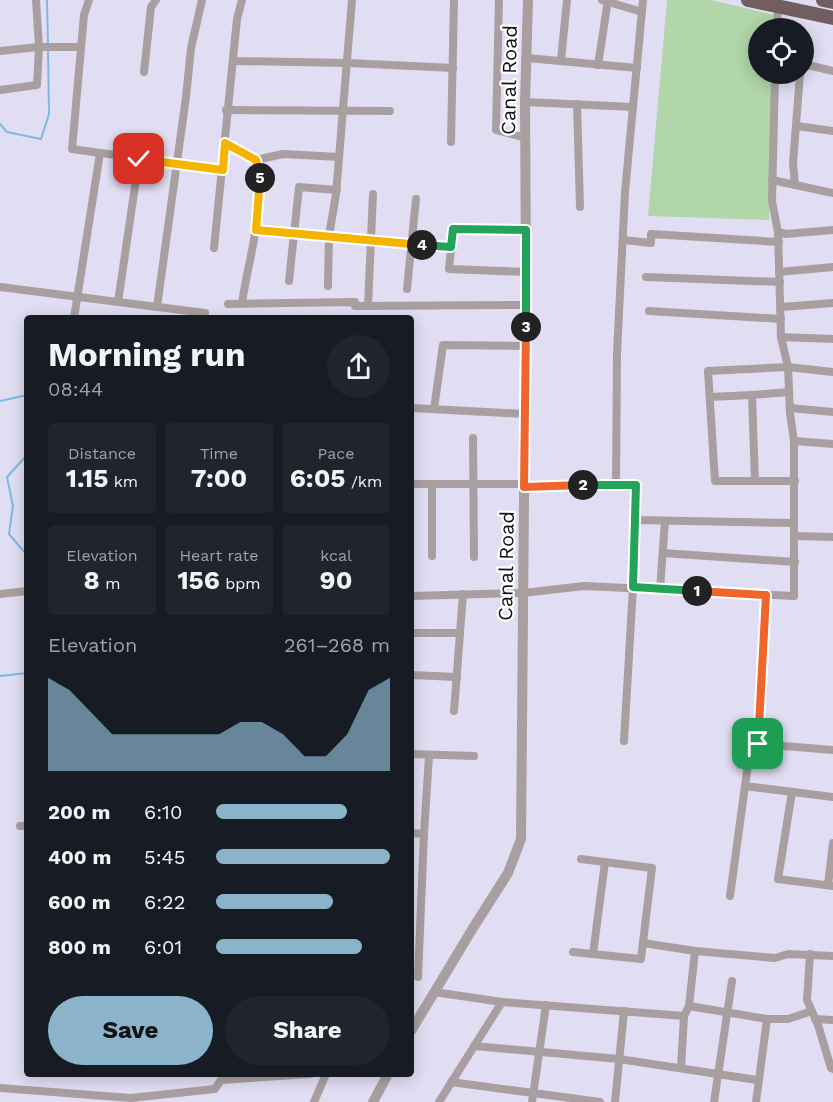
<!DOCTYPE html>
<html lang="en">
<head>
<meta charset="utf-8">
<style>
	:root { --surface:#171b24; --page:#20242c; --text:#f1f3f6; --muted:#9ea1a6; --accent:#8bb4cb }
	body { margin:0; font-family:"Work Sans",sans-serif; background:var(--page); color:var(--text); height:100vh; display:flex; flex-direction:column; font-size:22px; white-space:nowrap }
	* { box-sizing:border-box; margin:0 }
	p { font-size:20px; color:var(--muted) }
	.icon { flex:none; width:33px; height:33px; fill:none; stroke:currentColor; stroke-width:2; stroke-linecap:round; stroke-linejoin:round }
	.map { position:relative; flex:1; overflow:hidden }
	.side { position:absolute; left:24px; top:315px; width:390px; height:762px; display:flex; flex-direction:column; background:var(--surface); border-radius:6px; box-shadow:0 3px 15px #0003 }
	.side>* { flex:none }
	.controls { position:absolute; left:748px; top:18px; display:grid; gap:12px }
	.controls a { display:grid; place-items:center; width:66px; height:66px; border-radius:50%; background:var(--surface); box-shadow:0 3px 15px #0003; font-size:30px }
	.pin { position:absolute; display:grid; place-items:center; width:51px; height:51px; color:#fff; margin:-26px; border-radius:12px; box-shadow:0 3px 9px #0006 }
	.km { position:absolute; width:30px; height:30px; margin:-15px; border-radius:50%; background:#222; color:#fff; font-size:16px; line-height:30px; text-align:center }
	.round { display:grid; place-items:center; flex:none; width:63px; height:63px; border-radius:32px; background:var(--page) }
	.head { display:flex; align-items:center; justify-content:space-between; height:102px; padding:0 24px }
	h1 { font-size:33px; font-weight:700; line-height:45px }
	.stats { display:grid; grid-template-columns:repeat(3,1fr); gap:9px; height:102px; padding:6px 24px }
	.stats div { display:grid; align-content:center; border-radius:6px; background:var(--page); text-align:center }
	.stats b { font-size:26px; font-weight:700 }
	.stats small { font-size:16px; font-weight:400 }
	.stats p { font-size:16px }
	.chart { height:168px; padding:12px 24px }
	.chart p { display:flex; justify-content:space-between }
	.chart svg { width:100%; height:108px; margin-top:6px; fill:var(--accent); opacity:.7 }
	.cta { display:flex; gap:12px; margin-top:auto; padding:12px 24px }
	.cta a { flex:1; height:69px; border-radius:36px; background:var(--accent); color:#111; font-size:24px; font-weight:700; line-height:69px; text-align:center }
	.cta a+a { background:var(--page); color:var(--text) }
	ul { padding:0 24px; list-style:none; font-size:20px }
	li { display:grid; grid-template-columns:96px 72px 1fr; align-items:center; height:45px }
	li i { height:15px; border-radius:8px; background:var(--accent) }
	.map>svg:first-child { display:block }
</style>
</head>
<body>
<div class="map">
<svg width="833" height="1102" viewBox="0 0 833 1102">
	<rect width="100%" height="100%" fill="#e1def3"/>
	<polygon fill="#b1d6a9" points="667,0 711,0 774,15 773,28 759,28 759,74 772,74 769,220 648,216"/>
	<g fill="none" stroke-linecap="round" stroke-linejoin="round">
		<g stroke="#7db9e4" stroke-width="2">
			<polyline points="47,0 48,44"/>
			<polyline points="0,124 7,132 41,139 49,114 48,50"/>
			<polyline points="0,401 27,395"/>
			<polyline points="27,455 7,477 13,506 9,534 27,555"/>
			<polyline points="0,676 27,673"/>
		</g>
		<g stroke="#a99fa0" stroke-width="8">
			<polyline points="89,0 84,15 72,149 223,170"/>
			<polyline points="499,0 496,130 526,138"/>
			<polyline points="602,0 642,12"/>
			<polyline points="777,28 778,7"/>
			<polyline points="0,51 39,47 81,47"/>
			<polyline points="527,58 637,68"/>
			<polyline points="561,60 567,0"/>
			<polyline points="233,61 348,63 453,68"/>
			<polyline points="804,64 833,71"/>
			<polyline points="598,65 608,0"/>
			<polyline points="144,72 151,7 156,0"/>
			<polyline points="0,90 37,85 39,47 36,0"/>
			<polyline points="525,102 633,107"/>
			<polyline points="577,104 580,207"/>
			<polyline points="226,110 390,111"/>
			<polyline points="797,126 833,131"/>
			<polyline points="451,142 454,0"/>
			<polyline points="225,143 256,160 283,154 339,157"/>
			<polyline points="772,180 833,193"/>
			<polyline points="795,185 793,163 800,74"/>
			<polyline points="256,230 451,247"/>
			<polyline points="526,230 453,229 449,269 526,272"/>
			<polyline points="778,232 786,234 833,230"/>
			<polyline points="623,240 651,243 651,234 779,242"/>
			<polyline points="214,248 237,19 242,0"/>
			<polyline points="779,272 833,267"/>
			<polyline points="646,277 780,282"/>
			<polyline points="289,281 299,187 337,190"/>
			<polyline points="328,286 329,236 336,194 352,0"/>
			<polyline points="0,287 205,313"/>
			<polyline points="407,289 416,199"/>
			<polyline points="118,302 139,159"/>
			<path d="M242,303C249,256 266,208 256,160"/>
			<polyline points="228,304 355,302 355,306 526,305"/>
			<polyline points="368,306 373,194"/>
			<polyline points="157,307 186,97 191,48 202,0"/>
			<polyline points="781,307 833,303"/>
			<polyline points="649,311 781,319"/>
			<polyline points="74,318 100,153"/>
			<polyline points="781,337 833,339"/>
			<polyline points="789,392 752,395 755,481 795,481"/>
			<polyline points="710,397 752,395"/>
			<polyline points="411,408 525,414"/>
			<polyline points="790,408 833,412"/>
			<polyline points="434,409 443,345 526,346"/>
			<polyline points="473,438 474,557"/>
			<polyline points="794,441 833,444"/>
			<polyline points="755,481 715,481 708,371 788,367 833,372"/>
			<polyline points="411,484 524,484"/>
			<polyline points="616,484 636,485 633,587 624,741"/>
			<polyline points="524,487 616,484 617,354 625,192 643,0"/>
			<polyline points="636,520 794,523"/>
			<polyline points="794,536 833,537"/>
			<polyline points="663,553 795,562"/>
			<polyline points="432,556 432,484"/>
			<polyline points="660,589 665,521"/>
			<polyline points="0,594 27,591"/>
			<polyline points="766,595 758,744 833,750"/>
			<polyline points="411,596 523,593 584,586 794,596 794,441 790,413 788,367 781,337 778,232 772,201 775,74"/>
			<polyline points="411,633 460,633"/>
			<polyline points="411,675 457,677"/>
			<polyline points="454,711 463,594"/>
			<polyline points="411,754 474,756"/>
			<polyline points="745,786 833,797"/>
			<polyline points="792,792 778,879 833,886"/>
			<polyline points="20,826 27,826"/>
			<polyline points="411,833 424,834 429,756"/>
			<polyline points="828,885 833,843"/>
			<polyline points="730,896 751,742 758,744"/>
			<polyline points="643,943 695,951 775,958 788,954 833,956"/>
			<polyline points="573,952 641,959 652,868 581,859"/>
			<polyline points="593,954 605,862"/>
			<polyline points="810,954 807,1000 818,1025 831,1068 833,1069"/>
			<polyline points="418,977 424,834"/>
			<polyline points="434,992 502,1002 684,1016"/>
			<polyline points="689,1006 767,1019 788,1019 812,1011"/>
			<polyline points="815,1019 833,1020"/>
			<polyline points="474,1046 619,1059 757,1080"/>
			<polyline points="681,1068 684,1016 689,1006 695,951"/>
			<polyline points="451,1082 600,1102"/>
			<polyline points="0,1088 131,1098 215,1089 221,1080 310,1074"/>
			<polyline points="314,1102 326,1074"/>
			<polyline points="439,1102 502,1002"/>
			<polyline points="532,1102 546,1005"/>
			<polyline points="615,1102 624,1011"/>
			<polyline points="714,1102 732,981"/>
			<polyline points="756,1102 767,1019"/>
		</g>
		<g stroke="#a99fa0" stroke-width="10">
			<polyline points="411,1031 473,928 508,873 521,839 526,272 525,102 528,0"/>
			<polyline points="373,1102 388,1074"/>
		</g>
		<g stroke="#725e60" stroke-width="14">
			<polyline points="748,0 833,18"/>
			<polyline points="823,0 833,2"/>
		</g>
	</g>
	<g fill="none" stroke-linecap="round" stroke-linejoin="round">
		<defs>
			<polyline id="split-1" points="697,591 766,595 758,744"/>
			<polyline id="split-2" points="583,485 636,485 633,587 697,591"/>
			<polyline id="split-3" points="526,327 524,487 583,485"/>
			<polyline id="split-4" points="422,245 451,247 453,229 526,230 526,327"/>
			<polyline id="split-5" points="260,178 256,230 422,245"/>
			<polyline id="split-6" points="139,159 223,170 225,143 256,160 260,178"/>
		</defs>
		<use href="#split-1" stroke="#fff" stroke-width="12"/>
		<use href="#split-2" stroke="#fff" stroke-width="12"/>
		<use href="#split-3" stroke="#fff" stroke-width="12"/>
		<use href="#split-4" stroke="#fff" stroke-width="12"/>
		<use href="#split-5" stroke="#fff" stroke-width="12"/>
		<use href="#split-6" stroke="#fff" stroke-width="12"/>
		<use href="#split-1" stroke="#f0652b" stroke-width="8"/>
		<use href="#split-2" stroke="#22a559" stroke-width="8"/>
		<use href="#split-3" stroke="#f0652b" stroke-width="8"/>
		<use href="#split-4" stroke="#22a559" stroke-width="8"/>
		<use href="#split-5" stroke="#f5b400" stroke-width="8"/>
		<use href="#split-6" stroke="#f5b400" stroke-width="8"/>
	</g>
	<g text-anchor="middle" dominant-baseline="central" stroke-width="4.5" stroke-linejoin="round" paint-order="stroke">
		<g font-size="20" fill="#121117" stroke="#fff">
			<text transform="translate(509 80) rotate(-89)">Canal Road</text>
			<text transform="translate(506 566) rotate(-89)">Canal Road</text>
		</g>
	</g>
</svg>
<div class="controls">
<a><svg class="icon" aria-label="locate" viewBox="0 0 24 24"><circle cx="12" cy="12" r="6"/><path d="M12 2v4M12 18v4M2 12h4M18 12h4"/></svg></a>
</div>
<div class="pin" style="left:758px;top:744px;background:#1e9e55"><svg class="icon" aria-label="arrive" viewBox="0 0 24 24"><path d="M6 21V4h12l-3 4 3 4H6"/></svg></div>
<div class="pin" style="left:139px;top:159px;background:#d93025"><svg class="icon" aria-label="check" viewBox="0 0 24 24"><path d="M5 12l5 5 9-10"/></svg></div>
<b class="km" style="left:697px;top:591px">1</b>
<b class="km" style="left:583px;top:485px">2</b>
<b class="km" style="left:526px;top:327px">3</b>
<b class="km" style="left:422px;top:245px">4</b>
<b class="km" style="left:260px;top:178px">5</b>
<section class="side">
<div class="head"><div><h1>Morning run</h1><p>08:44</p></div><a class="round"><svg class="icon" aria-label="share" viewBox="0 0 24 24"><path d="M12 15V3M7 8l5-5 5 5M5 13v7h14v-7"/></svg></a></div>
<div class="stats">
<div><p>Distance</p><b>1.15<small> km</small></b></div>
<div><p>Time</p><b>7:00</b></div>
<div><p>Pace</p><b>6:05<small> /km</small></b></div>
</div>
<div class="stats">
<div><p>Elevation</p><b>8<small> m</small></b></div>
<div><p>Heart rate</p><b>156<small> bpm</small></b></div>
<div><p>kcal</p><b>90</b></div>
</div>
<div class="chart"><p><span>Elevation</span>261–268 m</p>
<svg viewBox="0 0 160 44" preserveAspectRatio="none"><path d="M0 44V6L10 11L20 20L30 29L40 29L50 29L60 29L70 29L80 29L90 24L100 24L110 29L120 38L130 38L140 29L150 11L160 6V44z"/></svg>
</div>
<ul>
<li><b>200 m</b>6:10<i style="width:75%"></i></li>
<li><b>400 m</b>5:45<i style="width:100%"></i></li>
<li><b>600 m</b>6:22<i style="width:67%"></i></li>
<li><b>800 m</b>6:01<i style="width:84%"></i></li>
</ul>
<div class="cta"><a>Save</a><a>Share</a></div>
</section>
</div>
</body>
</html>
